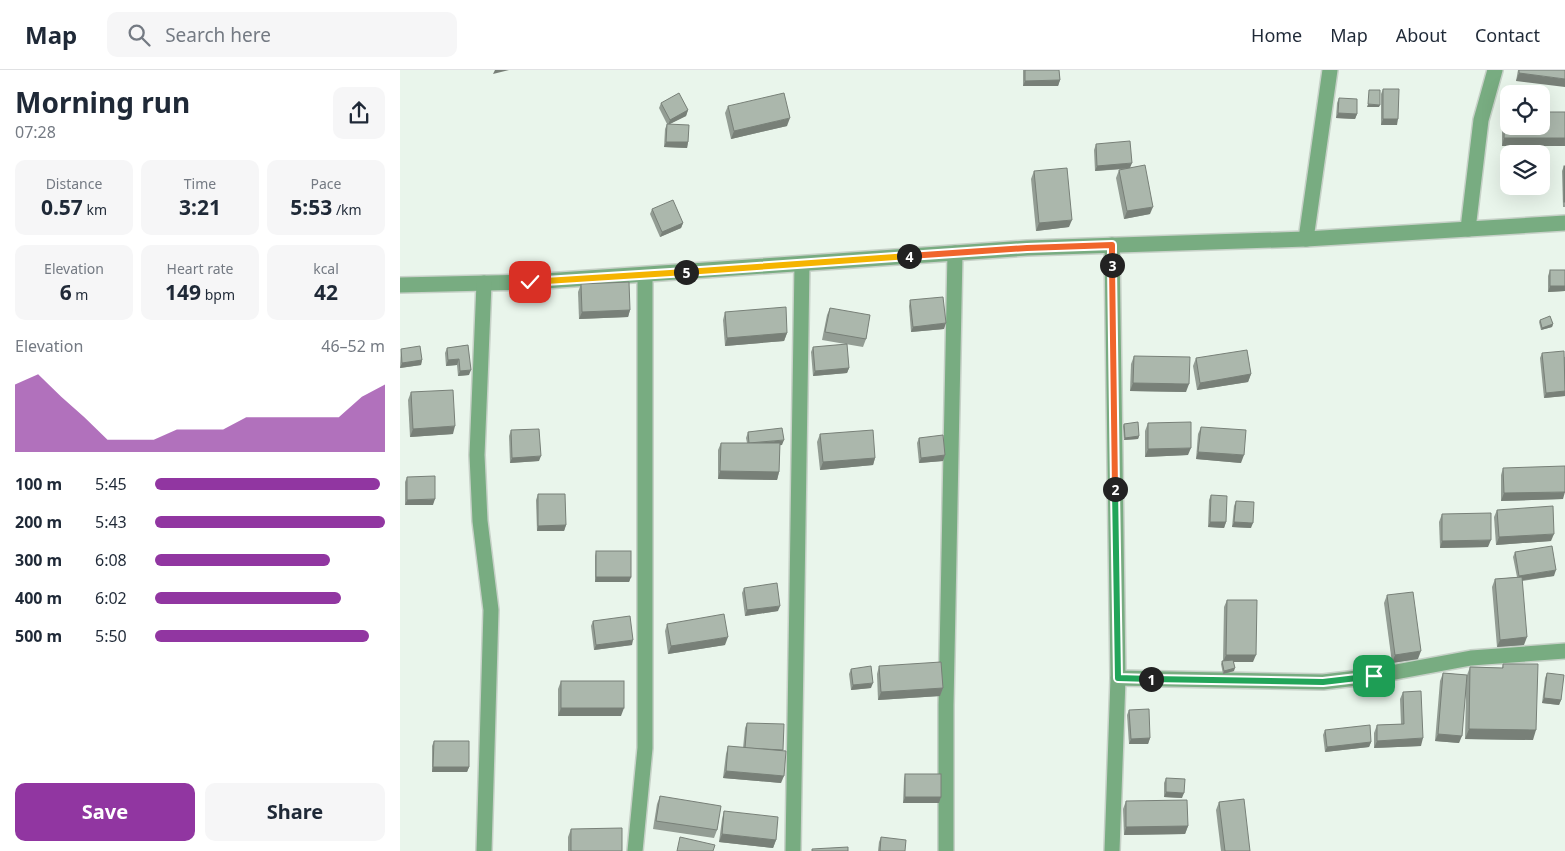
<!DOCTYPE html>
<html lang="en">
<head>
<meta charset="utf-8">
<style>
	:root { --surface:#fff; --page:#f6f6f7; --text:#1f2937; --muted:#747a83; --line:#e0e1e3; --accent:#9136a1 }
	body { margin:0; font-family:"Noto Sans",sans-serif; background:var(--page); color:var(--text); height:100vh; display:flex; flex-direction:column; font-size:19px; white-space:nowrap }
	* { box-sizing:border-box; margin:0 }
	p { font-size:16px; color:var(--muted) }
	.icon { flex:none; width:28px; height:28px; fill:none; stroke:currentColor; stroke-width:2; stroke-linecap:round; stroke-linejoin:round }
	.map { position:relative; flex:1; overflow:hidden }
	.drawer { display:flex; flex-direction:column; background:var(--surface); width:400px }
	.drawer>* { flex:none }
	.buttons { position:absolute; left:1100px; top:15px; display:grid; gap:10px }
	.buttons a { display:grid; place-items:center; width:50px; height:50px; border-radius:10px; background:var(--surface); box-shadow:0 5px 20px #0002; font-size:25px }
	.pin { position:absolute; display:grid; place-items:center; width:42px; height:42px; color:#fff; margin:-21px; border-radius:10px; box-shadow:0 2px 8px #0006 }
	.km { position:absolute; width:25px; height:25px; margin:-12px; border-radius:50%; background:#222; color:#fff; font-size:14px; line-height:25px; text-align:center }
	.round { display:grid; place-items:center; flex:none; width:52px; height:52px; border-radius:10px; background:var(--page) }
	.headline { display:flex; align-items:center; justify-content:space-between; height:85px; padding:0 15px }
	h1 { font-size:28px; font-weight:700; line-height:38px }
	.metrics { display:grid; grid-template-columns:repeat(3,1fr); gap:8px; height:85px; padding:5px 15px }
	.metrics div { display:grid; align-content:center; border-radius:10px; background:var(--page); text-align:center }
	.metrics b { font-size:21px; font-weight:700 }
	.metrics small { font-size:14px; font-weight:400 }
	.metrics p { font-size:14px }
	.chart { height:140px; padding:10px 15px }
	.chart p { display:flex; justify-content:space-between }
	.chart svg { width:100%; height:90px; margin-top:5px; fill:var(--accent); opacity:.7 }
	.button { display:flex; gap:10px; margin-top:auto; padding:10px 15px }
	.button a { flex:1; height:58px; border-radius:10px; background:var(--accent); color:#fff; font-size:20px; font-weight:700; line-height:58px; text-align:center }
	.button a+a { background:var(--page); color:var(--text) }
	ul { padding:0 15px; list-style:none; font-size:16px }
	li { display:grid; grid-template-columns:80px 60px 1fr; align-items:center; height:38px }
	li i { height:12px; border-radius:6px; background:var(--accent) }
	header { display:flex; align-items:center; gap:30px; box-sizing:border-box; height:70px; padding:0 25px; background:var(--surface); border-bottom:1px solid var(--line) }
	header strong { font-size:24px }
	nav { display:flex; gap:28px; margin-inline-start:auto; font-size:18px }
	.search { width:350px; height:45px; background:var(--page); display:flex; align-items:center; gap:12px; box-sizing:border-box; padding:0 18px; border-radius:10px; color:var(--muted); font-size:19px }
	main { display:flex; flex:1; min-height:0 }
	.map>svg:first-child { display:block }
</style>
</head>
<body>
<header>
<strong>Map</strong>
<div class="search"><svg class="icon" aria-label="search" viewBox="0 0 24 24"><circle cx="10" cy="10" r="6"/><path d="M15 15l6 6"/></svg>Search here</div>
<nav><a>Home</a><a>Map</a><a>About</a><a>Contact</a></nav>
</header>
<main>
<section class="drawer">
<div class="headline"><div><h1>Morning run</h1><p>07:28</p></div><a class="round"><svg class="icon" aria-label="share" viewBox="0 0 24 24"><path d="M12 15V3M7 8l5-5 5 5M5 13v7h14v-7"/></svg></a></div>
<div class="metrics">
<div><p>Distance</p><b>0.57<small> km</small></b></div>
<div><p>Time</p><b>3:21</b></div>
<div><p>Pace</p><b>5:53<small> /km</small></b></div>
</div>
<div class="metrics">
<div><p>Elevation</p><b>6<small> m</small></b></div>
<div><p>Heart rate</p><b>149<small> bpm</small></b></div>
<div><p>kcal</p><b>42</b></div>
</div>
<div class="chart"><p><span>Elevation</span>46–52 m</p>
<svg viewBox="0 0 160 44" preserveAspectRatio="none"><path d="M0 44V11L10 6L20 17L30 27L40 38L50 38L60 38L70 33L80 33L90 33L100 27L110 27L120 27L130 27L140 27L150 17L160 11V44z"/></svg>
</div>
<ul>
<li><b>100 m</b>5:45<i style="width:98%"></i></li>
<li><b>200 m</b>5:43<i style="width:100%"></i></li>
<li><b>300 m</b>6:08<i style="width:76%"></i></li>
<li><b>400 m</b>6:02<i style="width:81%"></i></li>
<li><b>500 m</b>5:50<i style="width:93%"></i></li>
</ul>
<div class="button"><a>Save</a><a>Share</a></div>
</section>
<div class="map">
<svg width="1165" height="781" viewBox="0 0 1165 781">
	<rect width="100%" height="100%" fill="#e9f5eb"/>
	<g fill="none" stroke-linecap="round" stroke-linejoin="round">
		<defs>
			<g id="minor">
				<polyline points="1068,159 1081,50 1095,0"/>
				<polyline points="906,169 930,0"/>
				<polyline points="712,175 718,608 712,781"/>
				<polyline points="0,215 130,212 627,178 906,169 1165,153"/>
				<polyline points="718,608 923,612 974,606 1071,588 1165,581"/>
				<polyline points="84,781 91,540 80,451 77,385 84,213"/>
				<polyline points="235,781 245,678 245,205"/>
				<polyline points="393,781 402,194"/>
				<polyline points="546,781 546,635 555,183"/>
			</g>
		</defs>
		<use href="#minor" stroke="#c7d1c8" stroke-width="18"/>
		<use href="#minor" stroke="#78ac81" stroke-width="15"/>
	</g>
	<g fill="#939d94">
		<polygon points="623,0 659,0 660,10 658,16 623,16"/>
		<polygon points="1118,0 1165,0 1116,11"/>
		<polygon points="983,19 997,55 981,55 981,24"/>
		<polygon points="939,28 957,44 955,49 936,48 937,33"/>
		<polygon points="261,33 288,40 286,46 269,54 288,72 287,78 264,77 265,59 267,54 259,38"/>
		<polygon points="328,36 387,56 331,69 325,43"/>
		<polygon points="1105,42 1165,42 1165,76 1102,76 1102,50"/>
		<polygon points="696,74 730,98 750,144 724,149 716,108 719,100 725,99 695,101 694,80"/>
		<polygon points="1164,96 1165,137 1163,137 1162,101"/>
		<polygon points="634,101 669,157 636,161 631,109"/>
		<polygon points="252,139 283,153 281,158 260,167 250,144"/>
		<polygon points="1150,200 1165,200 1165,221 1148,222 1148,206"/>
		<polygon points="181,214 230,240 228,247 179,249 178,222"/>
		<polygon points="510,230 544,259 511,262 509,236"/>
		<polygon points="430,238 466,269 463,277 422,270 427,245"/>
		<polygon points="325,242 387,263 384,271 325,276 323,250"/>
		<polygon points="1140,250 1153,254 1152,257 1141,260 1139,252"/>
		<polygon points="68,275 69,305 58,306 57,295 46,296 45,283 47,278"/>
		<polygon points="413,277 449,298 447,303 413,306 411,282"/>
		<polygon points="1,279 22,290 21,295 0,298"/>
		<polygon points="1142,283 1165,287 1165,326 1144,328 1140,288"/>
		<polygon points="734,286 786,322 730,321 731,294"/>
		<polygon points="796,288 851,304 848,312 797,320 793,296"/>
		<polygon points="11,322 53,364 10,367 8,330"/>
		<polygon points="748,353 788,385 745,387 745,361"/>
		<polygon points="724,354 739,366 738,369 724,370 723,356"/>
		<polygon points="801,357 841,393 796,389 798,364"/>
		<polygon points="111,360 139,391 110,393 109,366"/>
		<polygon points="348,362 382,375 380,375 379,402 377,410 318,409 318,380 321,373 347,373 346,368"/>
		<polygon points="420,364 475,388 473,395 420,400 417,372"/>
		<polygon points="519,368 545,385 543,391 519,393 517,373"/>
		<polygon points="1103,398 1163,429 1101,431 1101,405"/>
		<polygon points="7,407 33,435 5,435 5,412"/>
		<polygon points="138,424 166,455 164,461 137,461 136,430"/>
		<polygon points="811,425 826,452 824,458 808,457 809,430"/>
		<polygon points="836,431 851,458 832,457 834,436"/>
		<polygon points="1097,440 1151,471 1096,475 1094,447"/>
		<polygon points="1042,444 1088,477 1040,478 1039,452"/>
		<polygon points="196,481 231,507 229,512 195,512 195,486"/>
		<polygon points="1115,482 1154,506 1122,511 1124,575 1097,577 1092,517 1095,509 1117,507 1113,487"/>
		<polygon points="344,518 378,541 345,546 342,523"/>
		<polygon points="987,525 1018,589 992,593 984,533"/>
		<polygon points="827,530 853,592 834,592 834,601 823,604 821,594 822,591 823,591 824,537"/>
		<polygon points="193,551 232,575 194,580 191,556"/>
		<polygon points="267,554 325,575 268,584 265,561"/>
		<polygon points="1103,594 1133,670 1065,669 1066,622 1059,673 1035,671 1040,611 1043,603 1067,605 1070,597 1102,598"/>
		<polygon points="479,596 543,618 540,626 478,630 477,604"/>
		<polygon points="451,599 471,618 451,620 449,604"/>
		<polygon points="1147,603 1161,630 1159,635 1142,633 1145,608"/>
		<polygon points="161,611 221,646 158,646 158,619"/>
		<polygon points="1003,622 1021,676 974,678 974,663 977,655 1001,654 1000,629"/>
		<polygon points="729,640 750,668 748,674 729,674 727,645"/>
		<polygon points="347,653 383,681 381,713 323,708 326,684 328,676 343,678 345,658"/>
		<polygon points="925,660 971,672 969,677 925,682 923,665"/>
		<polygon points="34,671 69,697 67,702 32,702 32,676"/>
		<polygon points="505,704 541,727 539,733 503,733 504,709"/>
		<polygon points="766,708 782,728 764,727 764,713"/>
		<polygon points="260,726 317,760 314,768 253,759 257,734"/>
		<polygon points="726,731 788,756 785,764 724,765 723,739"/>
		<polygon points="819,732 850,781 821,781 816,740"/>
		<polygon points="324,741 376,770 373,778 319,772 322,749"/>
		<polygon points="171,759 222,781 168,781 168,767"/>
		<polygon points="481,767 505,781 478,781 479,772"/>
	</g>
	<g fill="#788078">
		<polygon points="95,0 109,0 93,4"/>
		<polygon points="1119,3 1165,9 1165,17 1116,11"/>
		<polygon points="660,10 658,16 623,16 625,11"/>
		<polygon points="968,34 980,35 979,37 967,37"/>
		<polygon points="288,40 286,46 268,55 270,50"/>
		<polygon points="938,43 957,44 955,49 936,48"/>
		<polygon points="390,48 387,56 331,69 334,61"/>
		<polygon points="983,49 998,49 997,55 981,55"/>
		<polygon points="1104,68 1165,68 1165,76 1102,76"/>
		<polygon points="266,72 288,72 287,78 264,77"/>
		<polygon points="732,93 730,98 695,101 697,96"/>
		<polygon points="753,137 750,144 724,149 727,141"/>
		<polygon points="672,150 669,157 636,161 639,153"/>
		<polygon points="283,153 281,158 260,167 262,162"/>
		<polygon points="1150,216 1165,216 1165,221 1148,222"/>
		<polygon points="230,240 228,247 179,249 182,242"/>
		<polygon points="546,253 544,259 511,262 513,257"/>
		<polygon points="1153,254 1152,257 1141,260 1142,258"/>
		<polygon points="387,263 384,271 325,276 327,268"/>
		<polygon points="59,289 57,295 46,296 48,290"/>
		<polygon points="22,290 21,295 0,298 2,293"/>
		<polygon points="449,298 447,303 413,306 415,301"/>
		<polygon points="71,300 69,305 58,306 60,301"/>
		<polygon points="851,304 848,312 797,320 800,313"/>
		<polygon points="733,313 789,314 786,322 730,321"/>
		<polygon points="1165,321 1165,326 1144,328 1146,323"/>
		<polygon points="55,356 53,364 10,367 13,359"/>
		<polygon points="739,366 738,369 724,370 725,368"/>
		<polygon points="384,370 382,375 348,379 349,374"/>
		<polygon points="791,378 788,385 745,387 748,379"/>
		<polygon points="798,382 844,385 841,393 796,389"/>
		<polygon points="545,385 543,391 519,393 521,388"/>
		<polygon points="141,386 139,391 110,393 112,388"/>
		<polygon points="475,388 473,395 420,400 423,392"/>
		<polygon points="320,401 379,402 377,410 318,409"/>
		<polygon points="1165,422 1163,429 1101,431 1104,423"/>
		<polygon points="35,429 33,435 5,435 7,430"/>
		<polygon points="810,452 826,452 824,458 808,457"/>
		<polygon points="834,452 853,453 851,458 832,457"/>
		<polygon points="166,455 164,461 137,461 138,456"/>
		<polygon points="1154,464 1151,471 1096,475 1099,467"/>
		<polygon points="1091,470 1088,477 1040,478 1042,471"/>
		<polygon points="1156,500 1154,506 1117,511 1119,506"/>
		<polygon points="196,507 231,507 229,512 195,512"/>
		<polygon points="380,536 378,541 345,546 347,540"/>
		<polygon points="328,567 325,575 268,584 271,576"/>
		<polygon points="1127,567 1124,575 1097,577 1100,570"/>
		<polygon points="233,570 232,575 194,580 196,575"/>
		<polygon points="1021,581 1018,589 992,593 995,585"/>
		<polygon points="826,585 856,585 853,592 823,592"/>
		<polygon points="835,598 834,601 823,604 824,601"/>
		<polygon points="473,613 471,618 451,620 453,615"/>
		<polygon points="543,618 540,626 478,630 481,622"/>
		<polygon points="1144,628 1161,630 1159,635 1142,633"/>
		<polygon points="161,638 224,638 221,646 158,646"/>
		<polygon points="1069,659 1136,660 1133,670 1065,669"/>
		<polygon points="1038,664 1062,666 1059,673 1035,671"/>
		<polygon points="750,668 748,674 729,674 731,669"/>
		<polygon points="1023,668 1021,676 974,678 977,671"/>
		<polygon points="971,672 969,677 925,682 927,677"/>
		<polygon points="33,697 69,697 67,702 32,702"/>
		<polygon points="326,701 384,706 381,713 323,708"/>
		<polygon points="766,722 784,723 782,728 764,727"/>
		<polygon points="505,727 541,727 539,733 503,733"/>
		<polygon points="788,756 785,764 724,765 726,757"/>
		<polygon points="322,764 376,770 373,778 319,772"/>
	</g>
	<g fill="#abb7ac" stroke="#788078">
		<polygon points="625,0 659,0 660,10 625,11"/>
		<polygon points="1119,0 1165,0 1165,9 1119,3"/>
		<polygon points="983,19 999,19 998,49 983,49"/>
		<polygon points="969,20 980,20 980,35 968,34"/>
		<polygon points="279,23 288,40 270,50 261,33"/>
		<polygon points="384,23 390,48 334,61 328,36"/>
		<polygon points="939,28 957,29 957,44 938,43"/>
		<polygon points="1105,42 1109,42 1109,56 1141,56 1141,42 1165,42 1165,68 1104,68"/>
		<polygon points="267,54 289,55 288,72 266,72"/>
		<polygon points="730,71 732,93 697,96 696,74"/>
		<polygon points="745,95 753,137 727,141 719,100"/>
		<rect x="1164" y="96" width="1" height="36"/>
		<polygon points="667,98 672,150 639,153 634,101"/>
		<polygon points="273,130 283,153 262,162 252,139"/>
		<rect x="1150" y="200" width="15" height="16"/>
		<polygon points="229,212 230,240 182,242 181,214"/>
		<polygon points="543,227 546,253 513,257 510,230"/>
		<polygon points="386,237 387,263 327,268 325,242"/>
		<polygon points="430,238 470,245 466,269 425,262"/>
		<polygon points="1150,246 1153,254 1142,258 1140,250"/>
		<polygon points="447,274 449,298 415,301 413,277"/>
		<polygon points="68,275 71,300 60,301 59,289 48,290 47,278"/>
		<polygon points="20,276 22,290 2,293 1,279"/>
		<polygon points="847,280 851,304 800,313 796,288"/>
		<polygon points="1164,281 1165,321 1146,323 1142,283"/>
		<polygon points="734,286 790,287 789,314 733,313"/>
		<polygon points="53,320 55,356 13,359 11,322"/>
		<polygon points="738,352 739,366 725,368 724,354"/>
		<polygon points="791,352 791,378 748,379 748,353"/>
		<polygon points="801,357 846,360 844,385 798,382"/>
		<polygon points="382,358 384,370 349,373 348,362"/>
		<polygon points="139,359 141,386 112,388 111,360"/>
		<polygon points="473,360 475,388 423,392 420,364"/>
		<polygon points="543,365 545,385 521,388 519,368"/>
		<polygon points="321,373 380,373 379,402 320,401"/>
		<polygon points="1165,396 1165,422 1104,423 1103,398"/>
		<polygon points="35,406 35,429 7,430 7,407"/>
		<polygon points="138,424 165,424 166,455 138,456"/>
		<polygon points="811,425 827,426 826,452 810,452"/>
		<polygon points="836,431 854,432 853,453 834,452"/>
		<polygon points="1153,436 1154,464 1099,467 1097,440"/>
		<polygon points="1091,443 1091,470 1042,471 1042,444"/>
		<polygon points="1152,476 1156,500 1119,506 1115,482"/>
		<rect x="196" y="481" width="35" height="26"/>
		<polygon points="1122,507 1127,567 1100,570 1095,509"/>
		<polygon points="377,513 380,536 347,540 344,518"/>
		<polygon points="1013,522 1021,581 995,585 987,525"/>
		<polygon points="827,530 857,530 856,585 826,585"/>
		<polygon points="324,544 328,567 271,576 267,554"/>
		<polygon points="230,546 233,570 196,575 193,551"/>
		<polygon points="833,590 835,598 824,601 822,591"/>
		<polygon points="541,592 543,618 481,622 479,596"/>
		<polygon points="1103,594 1138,594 1136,660 1069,659 1070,597 1103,598"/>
		<polygon points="471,596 473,613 453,615 451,599"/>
		<polygon points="1043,603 1067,605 1062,666 1038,664"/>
		<polygon points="1147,603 1164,605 1161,630 1144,628"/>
		<rect x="161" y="611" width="63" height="27"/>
		<polygon points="1021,621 1023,668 977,671 977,655 1004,654 1003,622"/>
		<polygon points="749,639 750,668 731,669 729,640"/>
		<polygon points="347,653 384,654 383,680 345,678"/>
		<polygon points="970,655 971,672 927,677 925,660"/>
		<polygon points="34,671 69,671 69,697 33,697"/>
		<polygon points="328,676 386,681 384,706 326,701"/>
		<rect x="505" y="704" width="36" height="23"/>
		<polygon points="766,708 785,709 784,723 766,722"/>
		<polygon points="260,726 321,736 317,760 256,751"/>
		<polygon points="844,729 850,781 825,781 819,732"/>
		<polygon points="787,730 788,756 726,757 726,731"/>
		<polygon points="324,741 378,747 376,770 322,764"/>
		<polygon points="222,758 222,781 171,781 171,759"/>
		<polygon points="280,767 315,775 313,781 277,781"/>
		<polygon points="481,767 506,770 505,781 480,781"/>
		<polygon points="448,777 448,781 412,781 412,779"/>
	</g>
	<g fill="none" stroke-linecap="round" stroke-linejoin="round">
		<defs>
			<polyline id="split-1" points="751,609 923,612 974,606"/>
			<polyline id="split-2" points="715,419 718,608 751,609"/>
			<polyline id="split-3" points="712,195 715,419"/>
			<polyline id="split-4" points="509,186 627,178 712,175 712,195"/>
			<polyline id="split-5" points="286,202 509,186"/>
			<polyline id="split-6" points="130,212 286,202"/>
		</defs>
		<use href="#split-1" stroke="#fff" stroke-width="10"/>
		<use href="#split-2" stroke="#fff" stroke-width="10"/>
		<use href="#split-3" stroke="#fff" stroke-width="10"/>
		<use href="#split-4" stroke="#fff" stroke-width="10"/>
		<use href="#split-5" stroke="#fff" stroke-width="10"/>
		<use href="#split-6" stroke="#fff" stroke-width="10"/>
		<use href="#split-1" stroke="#22a559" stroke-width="6"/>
		<use href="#split-2" stroke="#22a559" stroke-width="6"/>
		<use href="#split-3" stroke="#f0652b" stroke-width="6"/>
		<use href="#split-4" stroke="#f0652b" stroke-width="6"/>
		<use href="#split-5" stroke="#f5b400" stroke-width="6"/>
		<use href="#split-6" stroke="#f5b400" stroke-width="6"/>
	</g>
</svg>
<div class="buttons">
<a><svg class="icon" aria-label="locate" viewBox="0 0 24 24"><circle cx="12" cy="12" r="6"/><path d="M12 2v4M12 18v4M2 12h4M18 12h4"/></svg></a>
<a><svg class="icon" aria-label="layers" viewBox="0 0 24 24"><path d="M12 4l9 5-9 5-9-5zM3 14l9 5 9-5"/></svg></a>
</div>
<div class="pin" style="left:974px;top:606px;background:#1e9e55"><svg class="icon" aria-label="arrive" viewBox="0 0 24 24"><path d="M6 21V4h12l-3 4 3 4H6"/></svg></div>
<div class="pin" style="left:130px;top:212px;background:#d93025"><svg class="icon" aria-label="check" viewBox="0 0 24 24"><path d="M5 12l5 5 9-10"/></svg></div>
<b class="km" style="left:751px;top:609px">1</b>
<b class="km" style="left:715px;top:419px">2</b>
<b class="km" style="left:712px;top:195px">3</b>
<b class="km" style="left:509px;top:186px">4</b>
<b class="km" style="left:286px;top:202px">5</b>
</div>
</main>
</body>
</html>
